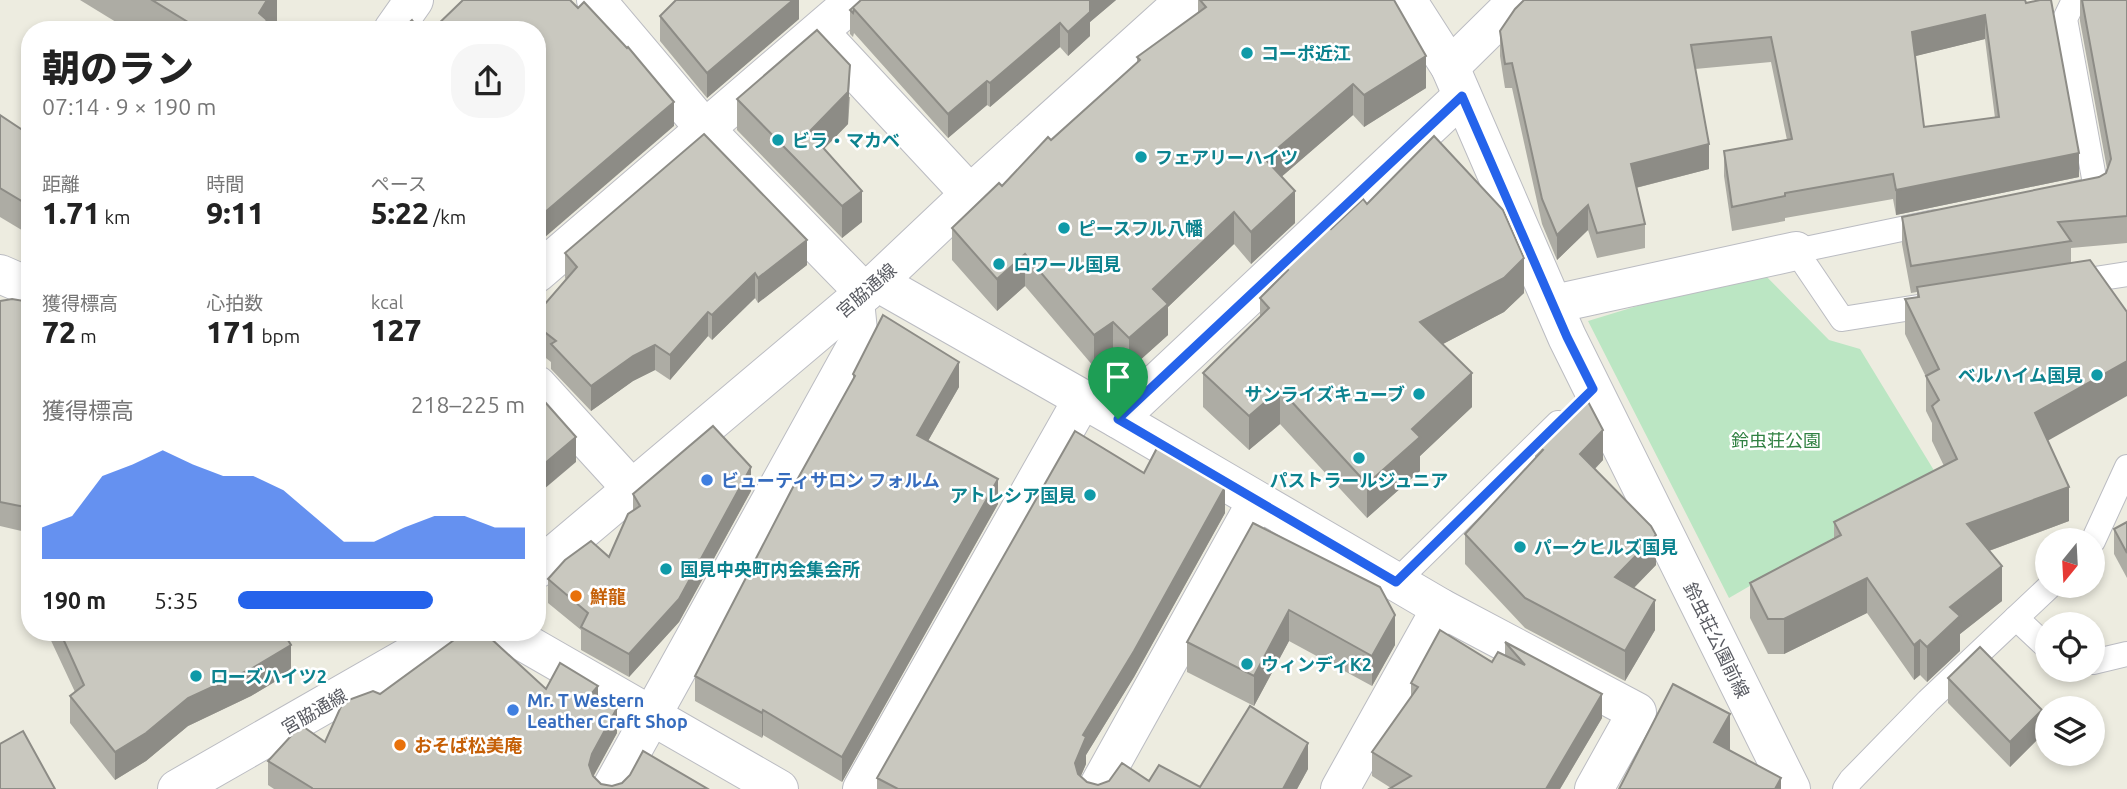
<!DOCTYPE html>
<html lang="ja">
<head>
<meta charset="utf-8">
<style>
	:root { --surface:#fff; --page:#f6f6f6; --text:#222; --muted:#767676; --accent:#2563eb }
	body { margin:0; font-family:Ubuntu,"Noto Sans JP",sans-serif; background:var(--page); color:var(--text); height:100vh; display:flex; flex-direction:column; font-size:26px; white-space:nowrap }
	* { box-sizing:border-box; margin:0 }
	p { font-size:23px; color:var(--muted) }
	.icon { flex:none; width:38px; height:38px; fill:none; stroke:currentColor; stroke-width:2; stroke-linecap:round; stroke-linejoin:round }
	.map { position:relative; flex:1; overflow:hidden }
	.details { position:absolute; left:21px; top:21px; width:525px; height:620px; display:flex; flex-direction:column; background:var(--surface); border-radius:28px; box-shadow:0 4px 10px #0003 }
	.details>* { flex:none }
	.needle { width:46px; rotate:198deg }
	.controls { position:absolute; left:2035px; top:528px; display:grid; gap:14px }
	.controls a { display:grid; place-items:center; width:70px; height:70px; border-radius:50%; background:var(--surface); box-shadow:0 4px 10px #0003; font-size:35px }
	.pin { position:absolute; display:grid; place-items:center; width:60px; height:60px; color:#fff; margin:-72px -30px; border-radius:50% 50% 50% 0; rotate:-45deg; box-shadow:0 0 7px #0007 }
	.pin .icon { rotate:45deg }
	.round { display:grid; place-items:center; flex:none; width:74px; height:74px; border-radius:28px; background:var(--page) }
	.head { display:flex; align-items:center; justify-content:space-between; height:119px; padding:0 21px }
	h1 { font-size:38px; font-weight:800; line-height:52px }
	.figures { display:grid; grid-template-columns:repeat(3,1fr); gap:10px; height:119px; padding:7px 21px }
	.figures div { display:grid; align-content:center }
	.figures b { font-size:30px; font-weight:800 }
	.figures small { font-size:19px; font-weight:400 }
	.figures p { font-size:19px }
	.chart { height:196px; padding:14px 21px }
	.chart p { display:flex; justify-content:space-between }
	.chart svg { width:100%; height:126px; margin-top:7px; fill:var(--accent); opacity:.7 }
	ul { padding:0 21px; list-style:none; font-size:23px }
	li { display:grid; grid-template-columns:112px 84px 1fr; align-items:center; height:52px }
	li i { height:18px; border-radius:9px; background:var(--accent) }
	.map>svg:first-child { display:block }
</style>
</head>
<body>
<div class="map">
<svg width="2127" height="789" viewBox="0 0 2127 789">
	<rect width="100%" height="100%" fill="#edece0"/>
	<polygon fill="#bbe6c3" points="1759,269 1829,340 1860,349 1938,477 1729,598 1588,321"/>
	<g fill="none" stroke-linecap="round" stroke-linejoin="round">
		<defs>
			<g id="service">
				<polyline points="2074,194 2096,189 2065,19 2074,0"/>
				<polyline points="1935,222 1796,251 1842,319 1937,304"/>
				<polyline points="2069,283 2127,274"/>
				<polyline points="2093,541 2127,467"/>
				<polyline points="1396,582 1558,423"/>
				<polyline points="2016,618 2048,648"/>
				<polyline points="2093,662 2127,654"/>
				<polyline points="1845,789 1851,780 1928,701 2050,586"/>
			</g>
			<g id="minor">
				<polyline points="596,0 705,129 865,293"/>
				<polyline points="1407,0 1450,67 1567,337 1791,789"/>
				<polyline points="393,30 414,0"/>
				<polyline points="819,32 970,194"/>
				<polyline points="1450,67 1518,0"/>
				<polyline points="537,273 855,0"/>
				<polyline points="0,274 30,287"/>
				<polyline points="877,282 1118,419 1441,608 1637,712 1594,789"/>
				<polyline points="1554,304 1796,251"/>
				<polyline points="537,385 632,489"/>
				<polyline points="1118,419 1462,96"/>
				<polyline points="506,632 779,789"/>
				<polyline points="611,789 859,341 855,301"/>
				<polyline points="862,789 1082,400"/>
				<polyline points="1097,789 1257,501"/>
				<polyline points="1340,789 1441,608"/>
			</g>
			<g id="tertiary">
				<polyline points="537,569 877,282 970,194 1185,0"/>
				<polyline points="177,789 451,632"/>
			</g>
		</defs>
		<use href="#service" stroke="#bbbcc2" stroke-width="26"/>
		<use href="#minor" stroke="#bbbcc2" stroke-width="40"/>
		<use href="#tertiary" stroke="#bbbcc2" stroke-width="40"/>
		<use href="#service" stroke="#fff" stroke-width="24"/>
		<use href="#minor" stroke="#fff" stroke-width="38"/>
		<use href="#tertiary" stroke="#fff" stroke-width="38"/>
	</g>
	<g fill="#adaca4" fill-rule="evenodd">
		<polygon points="80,0 277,0 277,26 275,30 129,30"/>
		<polygon points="799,0 799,19 707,98 660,41 660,16"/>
		<polygon points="861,0 1116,0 1090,22 1090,36 1068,56 1060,47 990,107 987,105 948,138 854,33 853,37 850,34 850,10"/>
		<polygon points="1198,0 1394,0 1426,88 1364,127 1353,115 1281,177 1295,223 1251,264 1234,244 1168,307 1168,335 1129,370 1113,354 1094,367 1025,286 997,311 952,260 952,228 1002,186 1137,63 1137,57 1198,13"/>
		<path d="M2025,0L2079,177L1896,215L1893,199L1785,218V221L1732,231L1724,176V151L1787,140L1771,62L1695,69L1709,169L1636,188L1645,224V248L1597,258L1588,230L1557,260L1542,224L1512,88H1505L1500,56V31ZM1985,39L1995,118L1924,127L1915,56Z"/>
		<polygon points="2080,0 2127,0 2127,243 2071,248 2071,263 2048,441 2069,521 1989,551 2002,601 1960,634 1960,651 1927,682 1920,675 1914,680 1867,613 1784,654 1768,654 1750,618 1750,583 1834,538 1834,522 1944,466 1932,441 1932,423 1926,411 1926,377 1905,334 1905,299 1917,297 1917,292 1911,293 1902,244 1902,217 2099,177 2106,173 2107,169 2080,21"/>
		<polygon points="850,97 848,124 824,149 862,222 842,238 737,130 737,99"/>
		<polygon points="0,115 30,135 30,235 0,217"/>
		<polygon points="1367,204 1524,293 1504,312 1443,344 1472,407 1420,456 1420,471 1367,518 1280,424 1249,450 1203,407 1203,373 1260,318 1260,298 1281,278 1281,262"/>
		<polygon points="565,253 807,265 758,303 755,298 712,340 708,336 670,380 655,370 633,381 591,411 551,369 551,362 537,351 537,313 566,280 565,278"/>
		<polygon points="0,301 30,302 30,533 0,526"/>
		<polygon points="853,374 959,387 928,441 998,504 842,782 763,735 762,738 695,701 695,676 853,381"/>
		<polygon points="1535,444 1603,460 1595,469 1656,565 1634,588 1655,630 1625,681 1525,628 1465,564 1465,534 1535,458"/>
		<polygon points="1144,473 1225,513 1134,677 1086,755 1086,764 1081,776 1087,782 1098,785 1200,787 1308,769 1297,789 877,789 877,778"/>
		<polygon points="751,491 679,622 629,677 581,650 581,630 548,603 548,579 609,557 633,511 633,494"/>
		<polygon points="2127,522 2127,578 2114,554 2114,529"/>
		<polygon points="1253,523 1395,645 1372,686 1289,641 1254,706 1187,672 1187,642"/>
		<polygon points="47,632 283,632 291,672 251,696 188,726 146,761 115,780 70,723 70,696 75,692"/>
		<polygon points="1505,642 1602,718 1560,789 1389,789 1391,788 1372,776 1372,752 1411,697 1411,683 1492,662 1505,655"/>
		<polygon points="1948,678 2042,735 2010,767 1948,703"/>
		<polygon points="546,689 598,696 617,733 593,776 601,784 612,786 708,789 274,789 268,785 268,761 325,742 380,694"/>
	</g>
	<g fill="#8d8c86">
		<polygon points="267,0 277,0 277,26 275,30 259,30 259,13"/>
		<polygon points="793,0 799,0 799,19 707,98 707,73"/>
		<polygon points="1090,0 1116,0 1090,22 1090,36 1068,56 1068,32"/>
		<polygon points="1985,15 1985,39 1912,57 1912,32"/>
		<polygon points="1060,23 1060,47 990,107 990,83"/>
		<polygon points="1426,56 1426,88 1364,127 1364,95"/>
		<polygon points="850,65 848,124 809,164 809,132"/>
		<polygon points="987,81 987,105 948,138 948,114"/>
		<polygon points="1353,84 1353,115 1265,191 1265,159"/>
		<polygon points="674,102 674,126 537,244 537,219"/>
		<polygon points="1709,144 1709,169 1631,189 1631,164"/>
		<polygon points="2079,153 2079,177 1896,215 1896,190"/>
		<polygon points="862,191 862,222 842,238 842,206"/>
		<polygon points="1295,191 1295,223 1251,264 1251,232"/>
		<polygon points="1588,205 1588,230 1557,260 1557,235"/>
		<polygon points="1234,212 1234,244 1168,307 1168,335 1129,370 1129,338 1153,289"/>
		<polygon points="807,240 807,265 758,303 758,278"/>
		<polygon points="1025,254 1025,286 997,311 997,279"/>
		<polygon points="1524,258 1524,293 1504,312 1420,356 1420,322"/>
		<polygon points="755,273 755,298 712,340 712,315"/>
		<polygon points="708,312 708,336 670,380 670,355"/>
		<polygon points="1113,322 1113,354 1094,367 1094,335"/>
		<polygon points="655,345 655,370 633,381 591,411 591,386 633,356"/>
		<polygon points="2127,361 2127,396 2035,448 2035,413"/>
		<polygon points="959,362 959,387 917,460 917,435"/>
		<polygon points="1472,373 1472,407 1420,456 1420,471 1367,518 1367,484 1412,429"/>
		<polygon points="1280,389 1280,424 1249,450 1249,416"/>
		<polygon points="1603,430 1603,460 1580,484 1580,454"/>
		<polygon points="576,437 576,462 537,495 537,470"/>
		<polygon points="751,467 751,491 679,622 629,677 629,654"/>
		<polygon points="998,479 998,504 842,782 842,757"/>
		<polygon points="1225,487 1225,513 1134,677 1086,755 1086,764 1075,789 1075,763 1083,735"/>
		<polygon points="2069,487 2069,521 1967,559 1967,524"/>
		<polygon points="1656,535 1656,565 1615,607 1615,577"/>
		<polygon points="2002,566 2002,601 1960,634 1960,651 1927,682 1927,647 1950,607"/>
		<polygon points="1867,578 1867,613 1784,654 1784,619"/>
		<polygon points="1655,600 1655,630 1625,681 1625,651"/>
		<polygon points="1289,610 1289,641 1254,706 1254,676"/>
		<polygon points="1395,615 1395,645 1372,686 1372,656"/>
		<polygon points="1920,640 1920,675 1914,680 1914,645"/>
		<polygon points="291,645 291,672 251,696 188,726 146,761 115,780 115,752 188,698"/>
		<polygon points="598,686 598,710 592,693"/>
		<polygon points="1602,694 1602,718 1560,789 1546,789"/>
		<polygon points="617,708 617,733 592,779 589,765 592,754"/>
		<polygon points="763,710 763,735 762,738 762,713"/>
		<polygon points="2042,710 2042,735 2010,767 2010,742"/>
		<polygon points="1730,714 1730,757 1714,742"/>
		<polygon points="1308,743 1308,769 1297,789 1283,789"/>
		<polygon points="1781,778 1781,789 1775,789"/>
	</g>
	<g fill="#c9c8bf" stroke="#8d8c86" stroke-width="2" fill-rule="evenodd">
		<polygon points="152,0 267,0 259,13 267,20 260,30 201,30"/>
		<polygon points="463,0 570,0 578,8 584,2 627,48 628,47 674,102 537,219 537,30 432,30"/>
		<polygon points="676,0 793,0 707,73 660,16"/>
		<polygon points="861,0 1090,0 1090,12 1068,32 1060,23 990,83 987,81 948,114 854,9 853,13 850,10"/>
		<polygon points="1200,0 1394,0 1426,56 1364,95 1353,84 1265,159 1295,191 1251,232 1234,212 1153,289 1168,304 1129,338 1113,322 1094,335 1025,254 997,279 952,228 999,183 1002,186 1048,137 1051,140 1140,60 1137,57 1206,7"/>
		<path d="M1524,0H2025L2026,3L2040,0H2051L2079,153L1896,190L1893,174L1785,193V196L1732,207L1724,151L1792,139L1771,37L1691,45L1709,144L1631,164L1645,224L1597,233L1588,205L1557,235L1542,199L1512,63L1505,64L1500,31L1515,9ZM1985,15L1999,117L1924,127L1912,32Z"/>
		<polygon points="2082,0 2127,0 2127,216 2058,222 2071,241 1911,266 1902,217 2099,177 2106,173 2111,159"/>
		<polygon points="412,20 420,30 401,30"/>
		<polygon points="817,30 850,65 848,92 809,132 862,191 842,206 737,99"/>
		<polygon points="0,115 30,135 30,206 0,188"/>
		<polygon points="704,134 807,240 758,278 755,273 712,315 708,312 670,355 655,345 633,356 591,386 551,344 556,341 537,326 537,313 577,267 565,253"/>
		<polygon points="1434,136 1503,210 1524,258 1504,278 1420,322 1472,373 1412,429 1420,437 1367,484 1280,389 1249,416 1203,373 1269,308 1260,298 1288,270 1281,262 1324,221 1331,229 1363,199 1367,204"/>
		<polygon points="2090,260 2127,312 2127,361 2035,413 2069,487 1967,524 2002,566 1950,607 1960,616 1927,647 1920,640 1914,645 1867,578 1784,619 1768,619 1750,583 1841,535 1834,522 1957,459 1932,406 1939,400 1926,376 1939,369 1905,299 1919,297 1917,287"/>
		<polygon points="12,299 30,302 30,508 0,502 0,301"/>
		<polygon points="883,315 959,362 917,435 998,479 842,757 763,710 762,713 695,676 792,489 855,376 853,374"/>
		<polygon points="537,393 576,437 537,470"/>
		<polygon points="1584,394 1603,430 1580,454 1651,526 1656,535 1615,577 1655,600 1625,651 1525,598 1465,534 1543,450 1535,444"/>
		<polygon points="713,426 751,467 679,599 629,654 581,627 588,613 548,579 565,560 591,541 609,557 628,514 640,506 633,494"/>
		<polygon points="1075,431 1144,473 1157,448 1225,487 1134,651 1083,735 1086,737 1075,763 1078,774 1087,782 1098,785 1109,781 1122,763 1149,781 1159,765 1200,787 1250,706 1308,743 1283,789 898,789 877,778"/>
		<polygon points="2127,522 2127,553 2114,529"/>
		<polygon points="1253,523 1380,587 1395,615 1372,656 1289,610 1254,676 1187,642"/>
		<polygon points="1440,630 1492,662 1498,652 1525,665 1505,642 1602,694 1546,789 1389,789 1411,776 1372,752 1418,687 1411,683"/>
		<polygon points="60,632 283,632 291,645 251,669 188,698 146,733 115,752 70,696 84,685"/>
		<polygon points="465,632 476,632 487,635 546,689 560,663 598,686 592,693 617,708 592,754 589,765 593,776 601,784 612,786 622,783 630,775 643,751 708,789 312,789 312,788 268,761 301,725 325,742 343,702 373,691 380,694"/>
		<polygon points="1980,647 2042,710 2010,742 1948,678"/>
		<polygon points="1673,684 1730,714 1714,742 1781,778 1775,789 1619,789"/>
		<polygon points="23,731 55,789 0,789 0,744"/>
	</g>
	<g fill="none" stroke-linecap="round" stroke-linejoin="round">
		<defs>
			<polygon id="route" points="1462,96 1567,337 1593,389 1396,582 1118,419"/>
		</defs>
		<use href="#route" stroke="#fff" stroke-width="14"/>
		<use href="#route" stroke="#2563eb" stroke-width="9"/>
	</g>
	<g fill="#0f9aa8" stroke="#fff" stroke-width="2.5">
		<circle cx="1247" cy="53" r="7"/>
		<circle cx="778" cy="140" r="7"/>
		<circle cx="1141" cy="157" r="7"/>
		<circle cx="1064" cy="228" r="7"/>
		<circle cx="999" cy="264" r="7"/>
		<circle cx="2097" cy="375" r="7"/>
		<circle cx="1419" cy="394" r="7"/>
		<circle cx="1359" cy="458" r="7"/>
		<circle cx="1090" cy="495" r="7"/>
		<circle cx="1520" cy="547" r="7"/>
		<circle cx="666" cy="569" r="7"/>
		<circle cx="1247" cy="664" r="7"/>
		<circle cx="196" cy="676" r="7"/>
	</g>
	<g fill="#3f7fe0" stroke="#fff" stroke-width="2.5">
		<circle cx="707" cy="480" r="7"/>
		<circle cx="513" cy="710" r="7"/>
	</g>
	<g fill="#e8710a" stroke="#fff" stroke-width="2.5">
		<circle cx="576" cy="596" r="7"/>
		<circle cx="400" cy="745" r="7"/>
	</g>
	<g text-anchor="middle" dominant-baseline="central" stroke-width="5" stroke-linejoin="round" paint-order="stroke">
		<g font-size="18" font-weight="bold" fill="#0d838f" stroke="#fff" text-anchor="start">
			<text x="1261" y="53">コーポ近江</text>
			<text x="792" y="140">ビラ・マカベ</text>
			<text x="1155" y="157">フェアリーハイツ</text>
			<text x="1078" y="228">ピースフル八幡</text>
			<text x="1013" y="264">ロワール国見</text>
			<text x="2083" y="375" text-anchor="end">ベルハイム国見</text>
			<text x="1405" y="394" text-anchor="end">サンライズキューブ</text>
			<text x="1359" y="480" text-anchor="middle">パストラールジュニア</text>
			<text x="1076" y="495" text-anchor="end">アトレシア国見</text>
			<text x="1534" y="547">パークヒルズ国見</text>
			<text x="680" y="569">国見中央町内会集会所</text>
			<text x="1261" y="664">ウィンディK2</text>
			<text x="210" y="676">ローズハイツ2</text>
		</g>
		<g font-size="18" fill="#595b62" stroke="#fff">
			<text transform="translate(866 290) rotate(-41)">宮脇通線</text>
			<text transform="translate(1717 640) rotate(64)">鈴虫荘公園前線</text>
			<text transform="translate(314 711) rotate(-30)">宮脇通線</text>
		</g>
		<g font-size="18" fill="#308142" stroke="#fff">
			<text x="1776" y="440">鈴虫荘公園</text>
		</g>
		<g font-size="18" font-weight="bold" fill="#366cbe" stroke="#fff" text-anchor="start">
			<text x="721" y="480">ビューティサロン フォルム</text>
			<text x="527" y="700">Mr. T Western<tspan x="527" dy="21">Leather Craft Shop</tspan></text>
		</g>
		<g font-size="18" font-weight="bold" fill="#c56008" stroke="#fff" text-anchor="start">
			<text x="590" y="596">鮮龍</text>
			<text x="414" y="745">おそば松美庵</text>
		</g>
	</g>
</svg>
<div class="controls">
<a><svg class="needle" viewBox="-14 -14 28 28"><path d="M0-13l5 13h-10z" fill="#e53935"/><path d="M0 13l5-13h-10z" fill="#767676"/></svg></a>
<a><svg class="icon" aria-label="locate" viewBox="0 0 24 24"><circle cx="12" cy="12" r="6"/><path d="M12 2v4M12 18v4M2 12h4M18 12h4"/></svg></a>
<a><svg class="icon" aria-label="layers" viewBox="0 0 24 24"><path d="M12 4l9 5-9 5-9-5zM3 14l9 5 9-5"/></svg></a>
</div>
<div class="pin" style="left:1118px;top:419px;background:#1e9e55"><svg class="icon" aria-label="arrive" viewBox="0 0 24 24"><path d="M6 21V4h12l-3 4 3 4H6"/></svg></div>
<section class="details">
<div class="head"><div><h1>朝のラン</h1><p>07:14 · 9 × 190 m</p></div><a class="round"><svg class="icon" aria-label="share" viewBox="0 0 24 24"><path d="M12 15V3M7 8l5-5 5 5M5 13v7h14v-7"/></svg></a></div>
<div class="figures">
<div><p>距離</p><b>1.71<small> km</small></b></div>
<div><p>時間</p><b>9:11</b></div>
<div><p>ペース</p><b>5:22<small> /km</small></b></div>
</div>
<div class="figures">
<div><p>獲得標高</p><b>72<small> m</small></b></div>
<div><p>心拍数</p><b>171<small> bpm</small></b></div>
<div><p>kcal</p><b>127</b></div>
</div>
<div class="chart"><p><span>獲得標高</span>218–225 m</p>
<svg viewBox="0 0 160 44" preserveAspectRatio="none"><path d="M0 44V33L10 29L20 15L30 11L40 6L50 11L60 15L70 15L80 20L90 29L100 38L110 38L120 33L130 29L140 29L150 33L160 33V44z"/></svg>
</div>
<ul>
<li><b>190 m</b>5:35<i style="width:68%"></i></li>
</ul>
</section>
</div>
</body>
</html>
